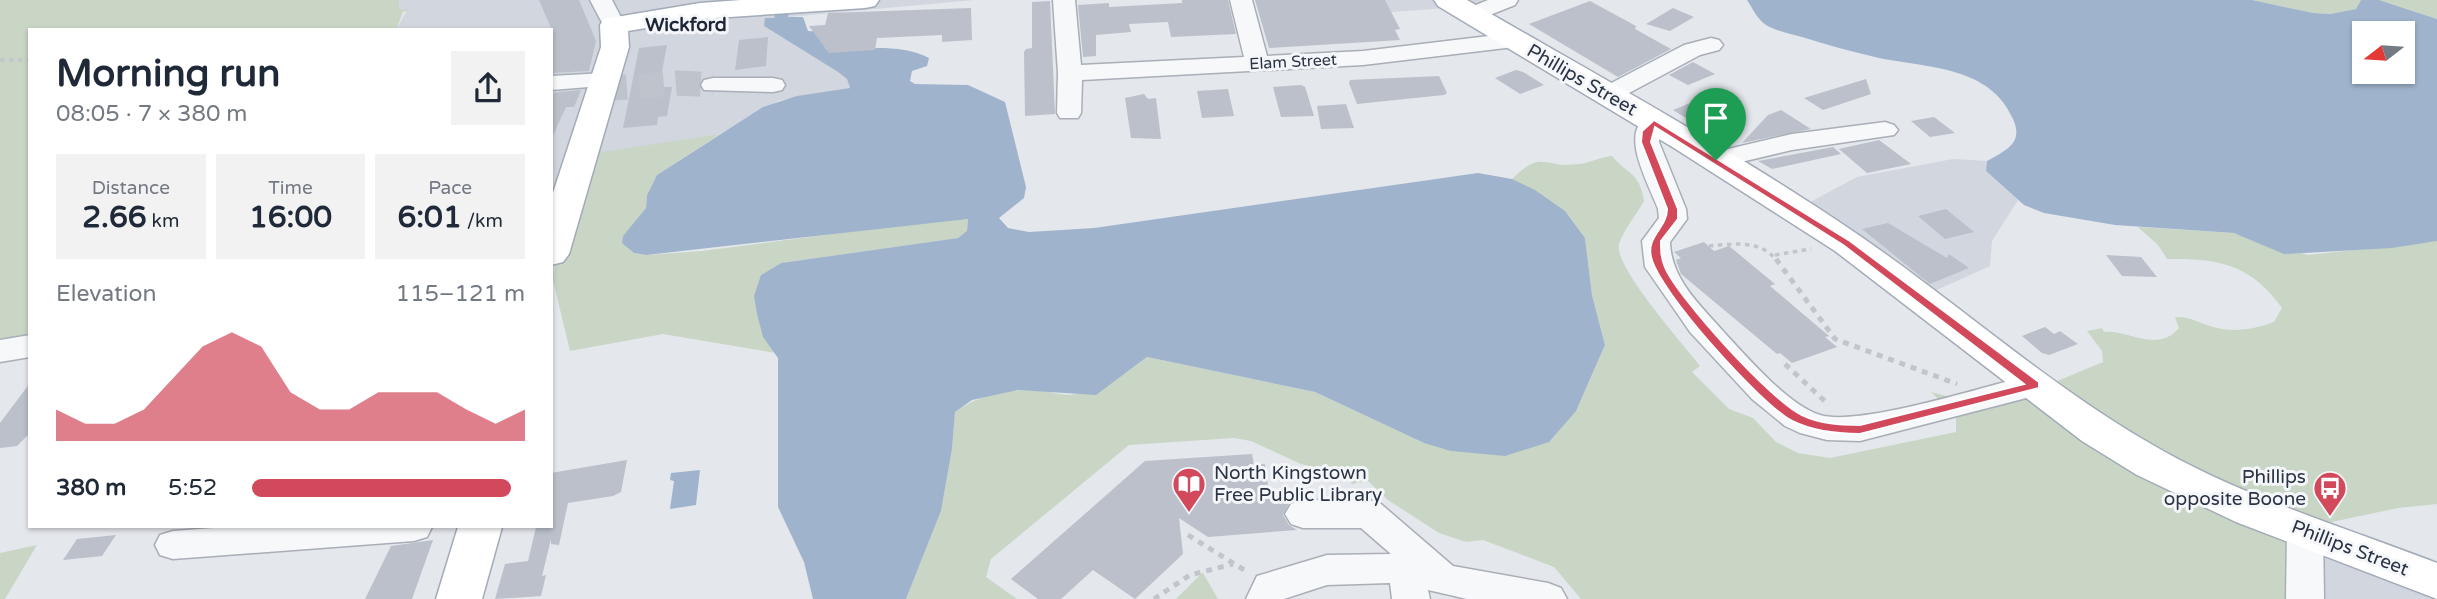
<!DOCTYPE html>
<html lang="en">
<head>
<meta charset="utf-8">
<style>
	:root { --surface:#fff; --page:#f2f2f3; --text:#1f2937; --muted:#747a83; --accent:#d1495b }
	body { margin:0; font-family:"Varela Round",sans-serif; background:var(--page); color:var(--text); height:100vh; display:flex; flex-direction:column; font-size:26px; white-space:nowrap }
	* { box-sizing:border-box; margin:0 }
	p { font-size:23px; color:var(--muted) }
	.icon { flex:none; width:38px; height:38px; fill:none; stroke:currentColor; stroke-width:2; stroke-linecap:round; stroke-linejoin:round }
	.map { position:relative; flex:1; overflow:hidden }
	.side { position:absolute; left:28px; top:28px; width:525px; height:500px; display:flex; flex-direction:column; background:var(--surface); border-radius:0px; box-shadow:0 2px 5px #0004 }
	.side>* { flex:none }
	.needle { width:46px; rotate:253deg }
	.fabs { position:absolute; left:2352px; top:21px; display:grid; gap:14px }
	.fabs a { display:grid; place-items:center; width:63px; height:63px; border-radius:0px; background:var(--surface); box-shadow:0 2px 5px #0004; font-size:35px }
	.pin { position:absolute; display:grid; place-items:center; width:60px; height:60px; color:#fff; margin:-72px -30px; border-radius:50% 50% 50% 0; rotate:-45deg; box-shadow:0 0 7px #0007 }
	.pin .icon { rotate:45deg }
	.round { display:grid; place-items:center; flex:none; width:74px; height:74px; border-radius:0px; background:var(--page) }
	.headline { display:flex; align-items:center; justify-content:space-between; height:119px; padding:0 28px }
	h1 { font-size:38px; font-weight:800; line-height:52px }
	.metrics { display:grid; grid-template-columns:repeat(3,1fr); gap:10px; height:119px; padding:7px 28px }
	.metrics div { display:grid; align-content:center; border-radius:0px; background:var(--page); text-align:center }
	.metrics b { font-size:30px; font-weight:800 }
	.metrics small { font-size:19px; font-weight:400 }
	.metrics p { font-size:19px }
	.chart { height:196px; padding:14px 28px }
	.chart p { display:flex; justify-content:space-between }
	.chart svg { width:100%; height:126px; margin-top:7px; fill:var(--accent); opacity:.7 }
	ul { padding:0 28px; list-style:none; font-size:23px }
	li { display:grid; grid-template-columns:112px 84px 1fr; align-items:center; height:52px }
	li i { height:18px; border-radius:9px; background:var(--accent) }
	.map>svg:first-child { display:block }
</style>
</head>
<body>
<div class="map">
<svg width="2437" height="599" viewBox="0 0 2437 599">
	<rect width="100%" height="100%" fill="#e4e7ec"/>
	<g fill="#d2d6de">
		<polygon points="399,0 780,0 774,18 764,26 838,72 847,79 850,88 778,101 720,134 690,140 582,181 551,276 551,30 396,30 407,10 399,10"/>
		<polygon points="793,0 974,0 788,17"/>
		<polygon points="1357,0 1517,0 1478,14 1447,8 1364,14"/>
		<polygon points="1953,159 1987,161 1986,171 2018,200 1992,241 1990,266 1919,298 1803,206 1857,177"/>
		<polygon points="2322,539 2437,599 2307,599"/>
	</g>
	<g fill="#c9d6c5">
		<polygon points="0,0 399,0 399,9 410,10 403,12 396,30 30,30 30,347 0,352"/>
		<polygon points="2252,0 2361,0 2356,9 2330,14 2313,13"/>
		<polygon points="2379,0 2437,0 2437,19"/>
		<polygon points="720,134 657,175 647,195 646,208 638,219 634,253 646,255 702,251 940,220 968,218 967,232 958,238 781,263 761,275 763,337 776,353 663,334 570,351 552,276 589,154"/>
		<path d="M1612,156C1627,175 1639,170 1644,201C1637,214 1624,229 1619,244C1613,266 1685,346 1700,366L1692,372L1729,409L1753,418L1776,442L1798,453L1830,458L1956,432V416L1931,392L1962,400L2038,389L2103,362L2102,351L2087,331L2102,328L2104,332C2127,329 2157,354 2179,328L2175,317C2190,316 2199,323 2213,327C2233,333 2255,329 2274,322L2282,308C2251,264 2218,258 2167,259L2158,245L2138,227L2234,233L2308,255L2437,241V504L2398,508L2327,523L2307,599H1581L1554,567L1483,540L1466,542L1439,533L1388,500L1367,480L1352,484L1344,474L1301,464L1251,441L1234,438L1129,445L991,559L986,577L1017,599H906L941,511L952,449L955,412C981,393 1010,388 1043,391C1052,392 1061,395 1070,395C1101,391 1123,376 1147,357L1315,392L1424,443L1576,411L1605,345L1592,295L1585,238L1565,211L1512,179C1543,148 1544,169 1579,164C1590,163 1600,157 1612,156Z"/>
		<polygon points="37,545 5,599 0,599 0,553"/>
		<polygon points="1203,573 1218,599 1176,599 1202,573"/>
	</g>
	<g fill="#9fb4cc" fill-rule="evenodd">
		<path d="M780,0H793L788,17H803L808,31L824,32L825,48L828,51C861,49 899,43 929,58L927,66L912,71L910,81L915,84L968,85L1005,102L1026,187L1024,198L999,218L1008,228L1029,232L1094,228L1478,173L1512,179L1535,190L1565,211L1585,238L1592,295L1605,345L1576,411L1549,442L1505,456L1451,451L1424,443L1315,392L1147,357L1096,395L1018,390L972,400L955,412L952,449L941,511L906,599H813L804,562L778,507V358L763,337L757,314L754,296L761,275L781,263L958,238L967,231L968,219L646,255L634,253L622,243L623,236L646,208L647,195L657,175L763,107L797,96L850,88L847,79L838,72L764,26L765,18H774Z"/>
		<path d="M1747,0H2252L2313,13L2330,14L2356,9L2361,0H2379L2437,19V241L2392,248L2284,254L2234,233L2115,225L2044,213L2024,205L1986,171L1987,161C2006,150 2024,143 2013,119C1990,66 1928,68 1879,58C1853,52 1827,45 1802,37C1791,34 1776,31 1766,25C1757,19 1753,9 1747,0ZM2364,33H2403V72H2364Z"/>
		<polygon points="700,470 696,505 670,509 674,481 670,480 671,473"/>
	</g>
	<g fill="#bbc0ca">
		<polygon points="539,0 579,0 596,41 589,71 551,73 551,28"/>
		<polygon points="1182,0 1228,0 1236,34 1171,37 1168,22 1129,24 1131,32 1096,35 1096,56 1083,57 1078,5 1109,3 1109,7 1182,3"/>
		<polygon points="1255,0 1385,0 1400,29 1395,30 1400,40 1269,48"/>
		<polygon points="1050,1 1055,114 1025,116 1024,52 1026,49 1032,48 1032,2"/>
		<polygon points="1590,1 1636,26 1635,29 1671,49 1618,77 1529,24"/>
		<polygon points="971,8 972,40 942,42 942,35 877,38 875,50 829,53 809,26 825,25 828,13"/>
		<polygon points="1673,8 1694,17 1670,31 1646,24"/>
		<polygon points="768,37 766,66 735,70 739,40"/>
		<polygon points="667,45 659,87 672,87 667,116 658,117 657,125 623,128 639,48"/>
		<polygon points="1693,62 1715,74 1688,85 1669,75"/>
		<polygon points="1516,70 1523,72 1544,85 1520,94 1495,78"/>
		<polygon points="1439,76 1447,93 1444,95 1357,104 1349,83 1350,80"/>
		<polygon points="1866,79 1871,94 1823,110 1804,98"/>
		<polygon points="1301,85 1305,87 1314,116 1281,117 1273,87"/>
		<polygon points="1228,89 1234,116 1202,118 1197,91"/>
		<polygon points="581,90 574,107 566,107 551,140 551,93"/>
		<polygon points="1144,94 1148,99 1156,98 1161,139 1131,138 1125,98"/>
		<polygon points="1700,99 1731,116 1715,136 1673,110"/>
		<polygon points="1346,104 1354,128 1321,129 1317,106"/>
		<polygon points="1781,110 1811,129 1742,143 1768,115"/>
		<polygon points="1934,117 1955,133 1930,137 1911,121"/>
		<polygon points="1879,140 1911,164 1867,173 1839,149"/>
		<polygon points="1833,147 1841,154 1772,169 1758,161"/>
		<polygon points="1946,209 1974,232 1945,239 1918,216"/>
		<polygon points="1888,223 1947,258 1949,254 1969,268 1930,284 1862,229"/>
		<polygon points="1704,242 1714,251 1729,246 1775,284 1770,286 1829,336 1825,337 1837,347 1792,363 1780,353 1777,354 1681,274 1676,260 1681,258 1674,252"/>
		<polygon points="2106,255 2141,257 2157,277 2122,276"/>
		<polygon points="2045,327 2054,334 2060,331 2078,344 2049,355 2042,353 2022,336"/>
		<polygon points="30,383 30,433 17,446 0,448 0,423"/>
		<polygon points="1252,454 1254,465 1265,464 1270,500 1292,498 1283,515 1289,525 1297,530 1208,537 1179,518 1183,554 1135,599 1093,570 1061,599 1038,599 1011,579 1145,461"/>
		<polygon points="627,460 621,492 613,496 568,503 559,545 551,544 551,539 542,576 546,575 541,596 495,599 505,564 528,561 536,527 551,527 551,473"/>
		<polygon points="116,535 102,556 63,560 77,539"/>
		<polygon points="433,540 412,599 365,599 391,546"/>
	</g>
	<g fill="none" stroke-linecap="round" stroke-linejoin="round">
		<polyline stroke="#bfc3cb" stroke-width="25" stroke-dasharray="25 12" stroke-linecap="butt" points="602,89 678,83 713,85"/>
		<defs>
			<g id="minor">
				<polygon points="590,0 612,0 625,25 622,30 606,30"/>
				<polygon points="1053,0 1075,0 1081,65 1244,57 1230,0 1252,0 1267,56 1363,51 1514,33 1522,35 1526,40 1522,45 1514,47 1363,65 1082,80 1081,113 1078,118 1060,118 1057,113 1058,73"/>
				<polygon points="1488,0 1518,0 1515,5 1472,22 1461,15 1464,10"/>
				<polygon points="1711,38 1719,40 1723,45 1719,50 1700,55 1616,100 1598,100 1595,95 1598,90 1684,45"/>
				<polygon points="605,73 614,75 617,80 614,85 551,90 551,76"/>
				<polygon points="713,78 773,78 782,80 785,85 782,90 773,92 704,90 701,85 704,80"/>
				<path d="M1654,115L1663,118L1667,123L1660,132L1659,142L1686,209L1687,219L1670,242C1671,279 1700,305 1723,331C1746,356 1788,405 1820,415C1860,427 1989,385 2035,374L2046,377L2051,385L2046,393L1860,441L1827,440L1800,433L1785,426L1752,399L1690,332L1645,267L1642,241L1659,218L1658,209C1649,184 1614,125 1654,115Z"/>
				<polygon points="1885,122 1894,125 1898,130 1894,135 1792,150 1716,168 1707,166 1703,160 1707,154 1792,134"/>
				<polygon points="30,335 30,357 0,362 0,340"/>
				<polygon points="1303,500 1369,500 1381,504 1453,566 1548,583 1561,588 1567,599 1467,599 1428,590 1430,599 1392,599 1390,583 1327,585 1284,599 1246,599 1257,576 1327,555 1391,554 1361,528 1303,528 1291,524 1285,514 1291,504"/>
				<polygon points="2305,516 2318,520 2323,530 2324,599 2286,599 2287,530 2292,520"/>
				<polygon points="226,527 432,527 427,537 414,541 173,559 160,555 155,545 160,535 173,531"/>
			</g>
			<g id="major">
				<polygon points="741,0 879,0 875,6 865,8 700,19 628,31 629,47 569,254 563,262 551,265 551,199 601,47 600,25 604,19 700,3"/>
				<path d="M1434,0H1467C1598,76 1736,151 1860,236C1962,306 2056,392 2165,452C2250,499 2346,528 2437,563V599L2236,522L2137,475L2082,441L1835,251L1674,148L1438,6Z"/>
				<polygon points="458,527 502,527 482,599 436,599"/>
			</g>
		</defs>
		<use href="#minor" stroke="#a9aeb7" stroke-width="3"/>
		<use href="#major" stroke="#a3abb8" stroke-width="3"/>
		<g stroke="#c2c5cb" stroke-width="3.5" stroke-dasharray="4.5 4.5" stroke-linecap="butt">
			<polyline points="0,60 30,60"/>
			<path d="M1709,246C1733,244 1761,239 1777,261"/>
			<polyline points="1775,255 1811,249"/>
		</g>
		<g stroke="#c2c5cb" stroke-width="5" stroke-dasharray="6 6" stroke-linecap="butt">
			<polyline points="1776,259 1835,339 1957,384"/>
			<polyline points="1785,364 1829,405"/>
			<polyline points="1188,535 1249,573"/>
			<polyline points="1154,599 1190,575 1233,564"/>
		</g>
		<use href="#minor" fill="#f7f8fa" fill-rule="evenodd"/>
		<use href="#major" fill="#fff" fill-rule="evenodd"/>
	</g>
	<path fill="#d1495b" stroke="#fff" stroke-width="2" fill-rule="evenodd" d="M1654,120L1850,241L2039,382V388L1860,434C1837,434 1814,432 1792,421C1761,405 1658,291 1651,257C1646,236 1667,228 1667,209L1641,142L1642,131ZM1655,127L1843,245L2024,384L1860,425C1840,425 1821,424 1802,415C1773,402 1678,298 1665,267C1661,258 1661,250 1661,241L1678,219V209L1651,142Z"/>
	<defs>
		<symbol id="library-pin" viewBox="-11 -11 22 30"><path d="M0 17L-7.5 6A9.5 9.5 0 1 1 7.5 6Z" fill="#d1495b" stroke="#f4f6f9"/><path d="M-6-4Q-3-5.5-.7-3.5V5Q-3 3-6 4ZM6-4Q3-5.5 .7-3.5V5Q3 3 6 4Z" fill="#fff"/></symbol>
		<symbol id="bus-pin" viewBox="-11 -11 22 30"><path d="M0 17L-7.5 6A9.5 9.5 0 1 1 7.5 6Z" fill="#d1495b" stroke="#f4f6f9"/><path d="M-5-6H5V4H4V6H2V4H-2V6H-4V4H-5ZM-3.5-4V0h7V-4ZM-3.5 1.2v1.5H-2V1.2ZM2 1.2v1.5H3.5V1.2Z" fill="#fff"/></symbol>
	</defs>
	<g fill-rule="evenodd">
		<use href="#library-pin" x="1170" y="465" width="38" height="52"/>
		<use href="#bus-pin" x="2311" y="469" width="38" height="52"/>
	</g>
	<g text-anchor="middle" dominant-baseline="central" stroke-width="6" stroke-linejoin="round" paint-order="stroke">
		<g font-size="16" fill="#2b3445" stroke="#f4f6f9">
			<text transform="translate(1293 62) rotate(-3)">Elam Street</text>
		</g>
		<g font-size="19" font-weight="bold" fill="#1d2536" stroke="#f4f6f9">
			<text x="686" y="25">Wickford</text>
		</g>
		<g font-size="19" fill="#2b3445" stroke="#f4f6f9">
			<text transform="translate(1582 80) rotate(30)">Phillips Street</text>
			<text transform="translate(2350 548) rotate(21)">Phillips Street</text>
		</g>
		<g font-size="19" fill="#2b3445" stroke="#f4f6f9" text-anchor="start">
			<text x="1214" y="473">North Kingstown<tspan x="1214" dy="22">Free Public Library</tspan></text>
			<text x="2306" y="477" text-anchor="end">Phillips<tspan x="2306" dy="22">opposite Boone</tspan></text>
		</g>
	</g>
</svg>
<div class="fabs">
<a><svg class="needle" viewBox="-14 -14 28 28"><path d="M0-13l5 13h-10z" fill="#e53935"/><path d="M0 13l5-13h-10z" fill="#747a83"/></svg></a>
</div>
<div class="pin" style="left:1716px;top:160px;background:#1e9e55"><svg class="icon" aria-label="arrive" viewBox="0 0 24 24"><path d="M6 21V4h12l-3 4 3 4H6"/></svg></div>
<section class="side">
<div class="headline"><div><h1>Morning run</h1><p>08:05 · 7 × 380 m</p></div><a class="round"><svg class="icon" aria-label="share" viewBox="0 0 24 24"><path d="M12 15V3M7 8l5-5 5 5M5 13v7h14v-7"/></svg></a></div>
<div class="metrics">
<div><p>Distance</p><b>2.66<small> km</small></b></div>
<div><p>Time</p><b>16:00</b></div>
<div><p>Pace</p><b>6:01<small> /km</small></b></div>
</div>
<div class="chart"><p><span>Elevation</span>115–121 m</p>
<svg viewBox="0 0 160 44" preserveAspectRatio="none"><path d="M0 44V33L10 38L20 38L30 33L40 22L50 11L60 6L70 11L80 27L90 33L100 33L110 27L120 27L130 27L140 33L150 38L160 33V44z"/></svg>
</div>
<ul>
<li><b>380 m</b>5:52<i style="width:95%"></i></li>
</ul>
</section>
</div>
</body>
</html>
